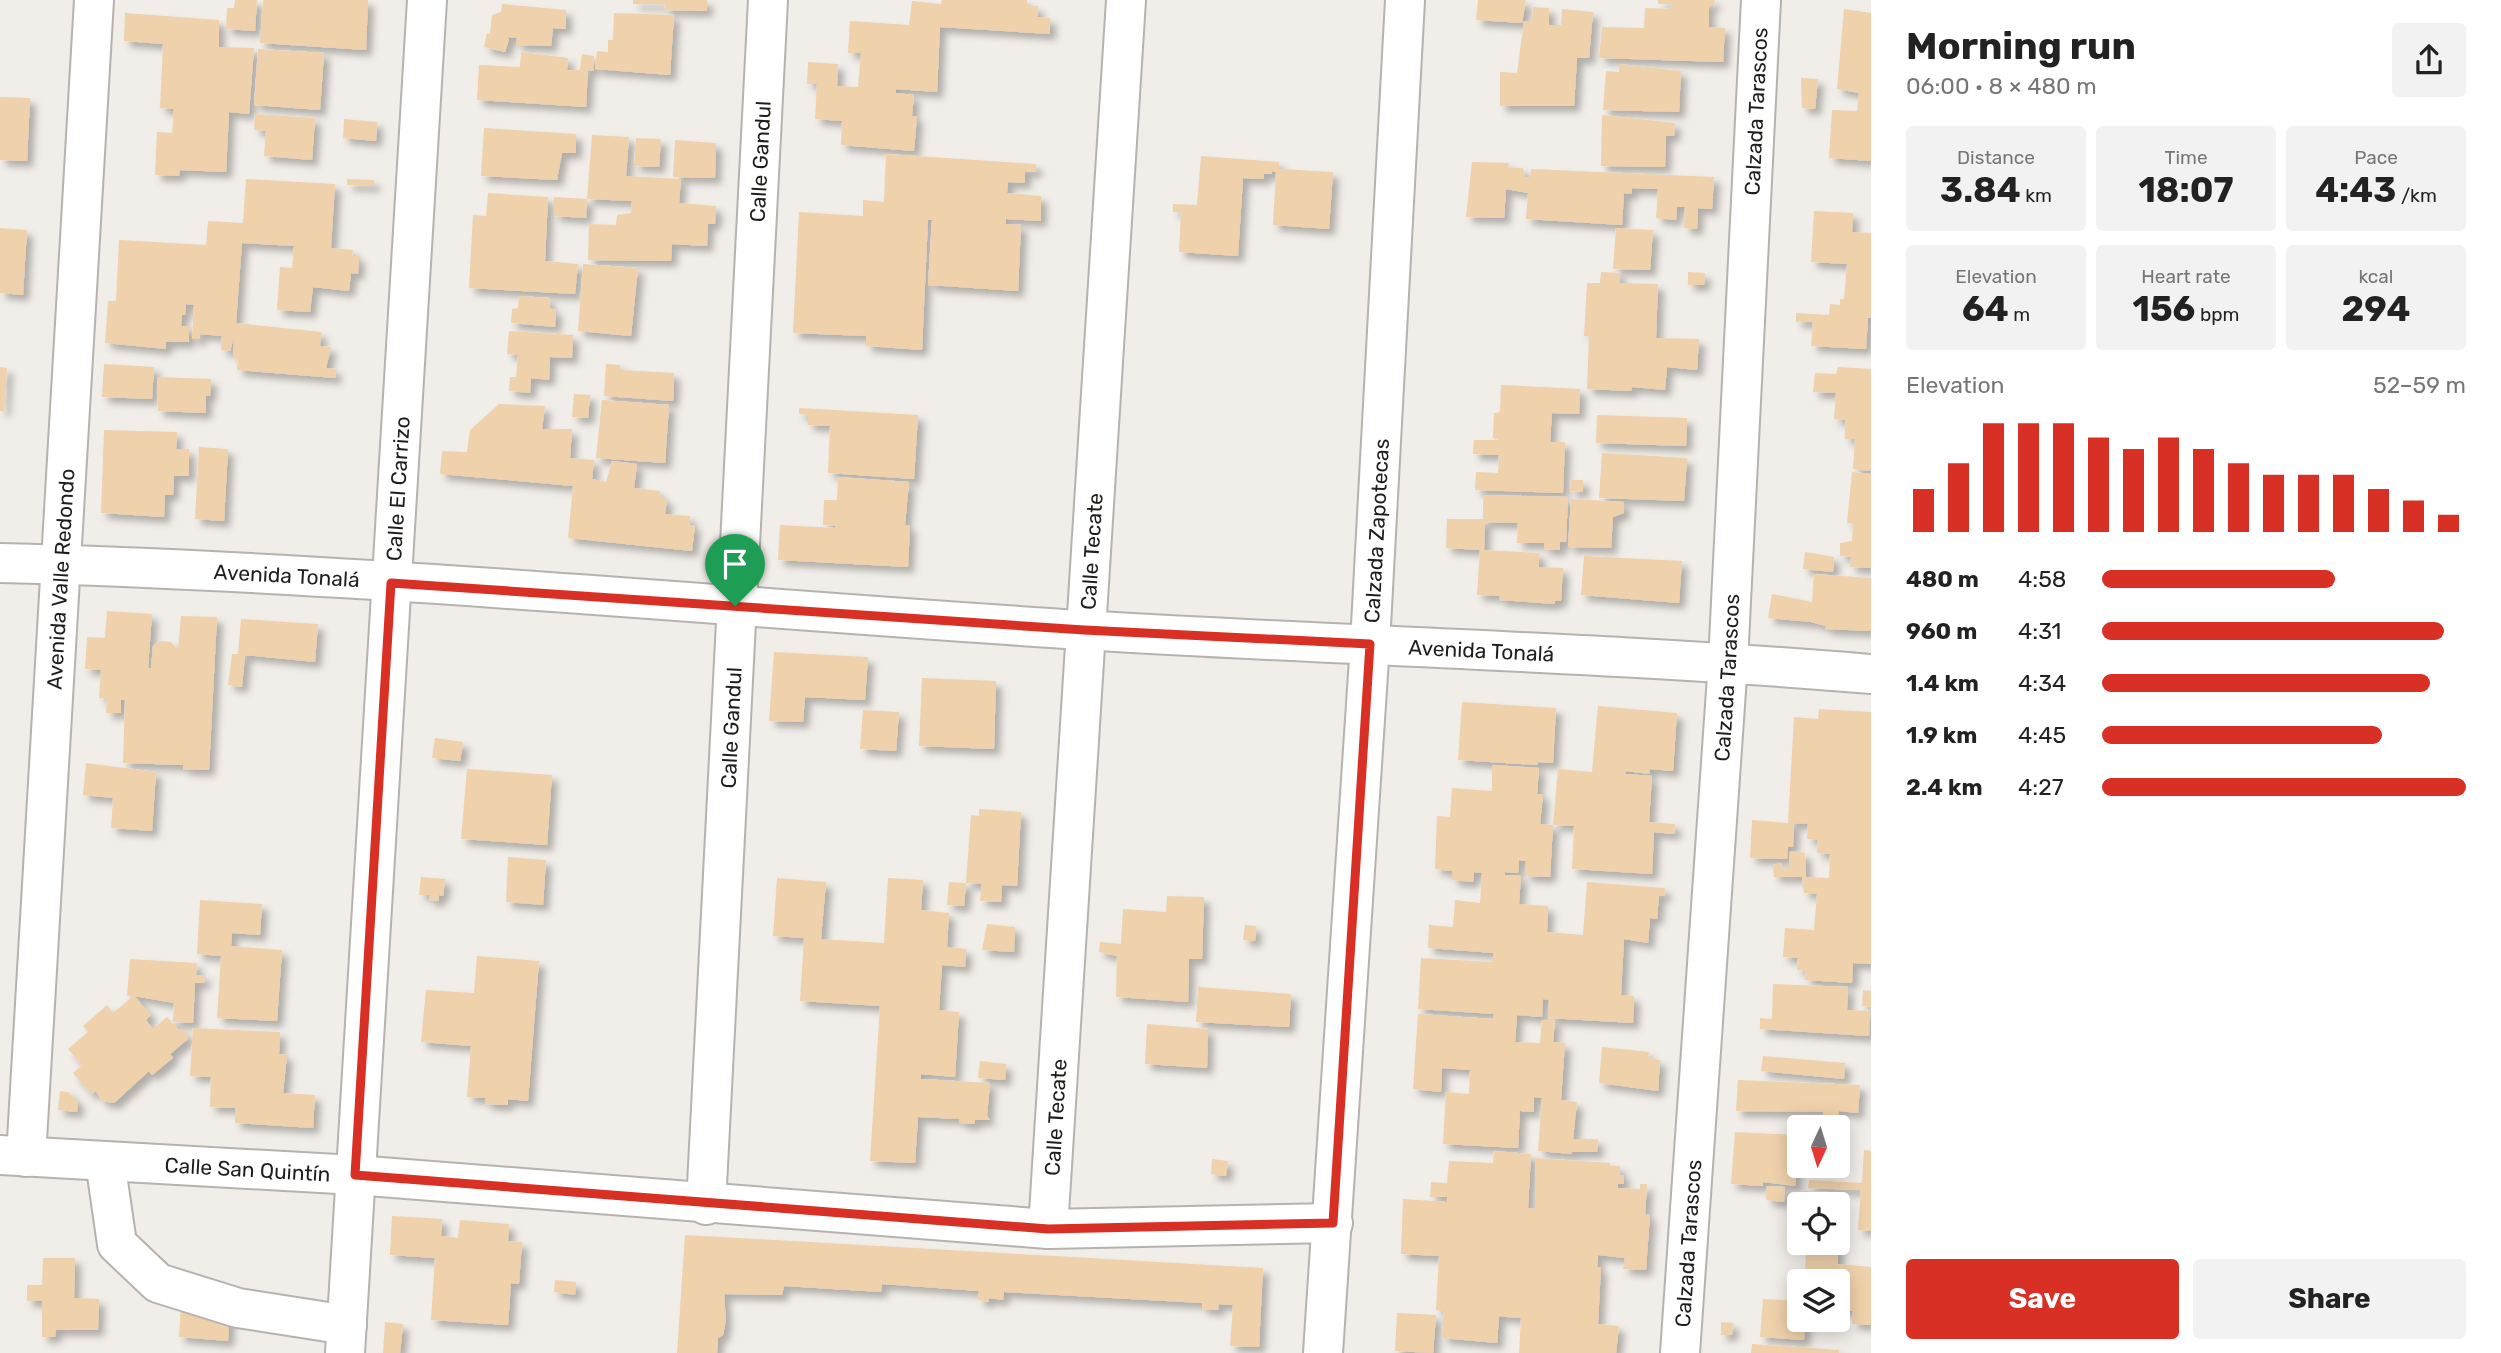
<!DOCTYPE html>
<html lang="en">
<head>
<meta charset="utf-8">
<style>
	:root { --surface:#fff; --page:#f2f2f2; --text:#222; --muted:#767676; --accent:#d93025 }
	body { margin:0; font-family:Rubik,sans-serif; background:var(--page); color:var(--text); height:100vh; display:flex; flex-direction:column; font-size:26px; white-space:nowrap }
	* { box-sizing:border-box; margin:0 }
	p { font-size:23px; color:var(--muted) }
	.icon { flex:none; width:38px; height:38px; fill:none; stroke:currentColor; stroke-width:2; stroke-linecap:round; stroke-linejoin:round }
	.map { position:relative; flex:1; overflow:hidden }
	.drawer { display:flex; flex-direction:column; background:var(--surface); width:630px }
	.drawer>* { flex:none }
	.needle { width:46px; rotate:184deg }
	.controls { position:absolute; left:1787px; top:1115px; display:grid; gap:14px }
	.controls a { display:grid; place-items:center; width:63px; height:63px; border-radius:7px; background:var(--surface); box-shadow:0 4px 18px #0003; font-size:35px }
	.pin { position:absolute; display:grid; place-items:center; width:60px; height:60px; color:#fff; margin:-72px -30px; border-radius:50% 50% 50% 0; rotate:-45deg; box-shadow:0 0 7px #0007 }
	.pin .icon { rotate:45deg }
	.round { display:grid; place-items:center; flex:none; width:74px; height:74px; border-radius:7px; background:var(--page) }
	.headline { display:flex; align-items:center; justify-content:space-between; height:119px; padding:0 35px }
	h1 { font-size:38px; font-weight:700; line-height:52px }
	.figures { display:grid; grid-template-columns:repeat(3,1fr); gap:10px; height:119px; padding:7px 35px }
	.figures div { display:grid; align-content:center; border-radius:7px; background:var(--page); text-align:center }
	.figures b { font-size:35px; font-weight:700 }
	.figures small { font-size:19px; font-weight:400 }
	.figures p { font-size:19px }
	.chart { height:196px; padding:14px 35px }
	.chart p { display:flex; justify-content:space-between }
	.chart svg { width:100%; height:126px; margin-top:7px; stroke:var(--accent); stroke-width:6 }
	.cta { display:flex; gap:14px; margin-top:auto; padding:14px 35px }
	.cta a { flex:1; height:80px; border-radius:7px; background:var(--accent); color:#fff; font-size:28px; font-weight:700; line-height:80px; text-align:center }
	.cta a+a { background:var(--page); color:var(--text) }
	ul { padding:0 35px; list-style:none; font-size:23px }
	li { display:grid; grid-template-columns:112px 84px 1fr; align-items:center; height:52px }
	li i { height:18px; border-radius:9px; background:var(--accent) }
	main { display:flex; flex:1; min-height:0 }
	.map>svg:first-child { display:block }
</style>
</head>
<body>
<main>
<div class="map">
<svg width="1871" height="1353" viewBox="0 0 1871 1353">
	<defs>
		<filter id="shadow"><feDropShadow dx="6" dy="6" stdDeviation="3.5" flood-color="#0004"/></filter>
	</defs>
	<rect width="100%" height="100%" fill="#f1ede8"/>
	<g fill="#efd1ac" filter="url(#shadow)">
		<polygon points="235,0 257,0 255,31 226,29 227,8 234,8"/>
		<polygon points="263,0 368,0 366,50 260,43"/>
		<polygon points="633,0 707,0 707,11 664,10 665,4 633,4"/>
		<polygon points="942,0 1027,0 1027,6 1038,6 1037,17 1050,18 1050,34 940,27 937,92 896,89 896,93 914,95 912,116 917,116 914,151 841,145 842,121 815,119 817,84 807,84 808,62 838,64 837,86 858,87 861,53 848,53 850,21 909,25 912,1 941,4"/>
		<polygon points="1478,0 1526,0 1522,23 1476,20"/>
		<polygon points="1658,0 1715,0 1714,5 1709,5 1709,27 1725,28 1723,62 1599,58 1602,27 1644,28 1645,8 1671,9 1671,4 1658,4"/>
		<polygon points="502,4 566,10 566,29 553,28 551,46 516,45 517,38 506,37 509,39 505,52 484,47 487,33 490,34 492,15 501,12"/>
		<polygon points="1533,7 1549,8 1549,25 1561,25 1562,9 1593,12 1589,58 1577,58 1574,106 1500,106 1500,72 1517,73 1524,21 1532,21"/>
		<polygon points="1844,9 1871,13 1871,161 1829,158 1832,110 1857,111 1859,93 1837,89"/>
		<polygon points="125,13 219,20 219,47 254,48 249,114 229,112 226,172 180,170 179,176 155,175 157,132 172,133 174,109 160,108 163,44 124,41"/>
		<polygon points="614,13 674,15 670,75 595,69 597,51 608,52 608,40 613,40"/>
		<polygon points="258,49 324,53 320,110 254,105"/>
		<polygon points="521,52 568,58 567,70 580,70 582,54 594,56 593,71 588,70 586,107 477,100 479,65 520,67"/>
		<polygon points="1619,64 1681,71 1679,112 1603,110 1606,71 1619,72"/>
		<polygon points="1801,78 1818,79 1815,109 1802,108"/>
		<polygon points="0,97 30,98 27,161 0,160"/>
		<polygon points="255,114 315,118 312,160 264,156 266,131 254,130"/>
		<polygon points="1602,115 1675,123 1674,136 1666,136 1665,167 1601,166"/>
		<polygon points="344,119 377,122 376,141 343,138"/>
		<polygon points="484,128 576,134 576,153 562,153 557,180 481,176"/>
		<polygon points="592,135 629,137 626,176 681,179 679,203 716,206 715,224 708,224 707,246 672,244 671,261 588,260 589,224 616,225 617,215 631,213 632,201 587,199"/>
		<polygon points="636,138 661,139 659,167 634,166"/>
		<polygon points="675,140 716,143 715,178 673,177"/>
		<polygon points="886,154 1036,164 1036,172 1025,171 1025,183 1008,182 1007,193 1041,196 1041,221 1006,219 1006,224 1021,225 1018,291 928,285 932,220 928,220 922,350 866,346 866,336 793,333 799,212 863,216 863,200 884,202"/>
		<polygon points="1201,156 1279,162 1279,169 1333,172 1329,229 1273,225 1276,172 1272,171 1272,174 1264,174 1264,179 1243,178 1238,256 1179,252 1181,212 1173,212 1173,204 1197,205"/>
		<polygon points="1472,162 1509,163 1508,168 1523,168 1525,177 1530,177 1531,169 1714,177 1712,209 1698,208 1697,229 1684,228 1685,207 1677,207 1676,220 1656,218 1658,189 1632,188 1632,194 1624,193 1622,225 1526,219 1528,193 1506,189 1504,218 1466,217"/>
		<polygon points="246,179 335,184 331,248 353,250 352,256 359,256 358,274 351,273 349,291 313,287 310,312 277,310 280,267 292,268 294,246 242,243 236,323 321,332 320,346 331,347 326,368 336,369 335,378 237,370 238,359 233,358 234,337 230,351 221,350 222,336 200,334 200,339 192,339 194,305 186,304 185,315 182,315 181,326 189,326 189,342 166,342 166,349 105,343 108,301 116,301 119,240 206,245 208,221 243,223"/>
		<polygon points="347,179 374,180 374,186 347,185"/>
		<polygon points="488,193 548,197 545,261 578,264 575,294 469,288 473,215 486,216"/>
		<polygon points="554,197 587,199 586,218 554,216"/>
		<polygon points="1814,211 1853,213 1852,232 1871,233 1871,318 1868,318 1866,349 1811,346 1813,322 1796,322 1796,313 1829,315 1830,304 1840,305 1840,299 1844,299 1847,264 1811,262"/>
		<polygon points="0,228 27,230 23,295 0,293"/>
		<polygon points="1616,228 1653,230 1650,270 1613,269"/>
		<polygon points="583,264 638,268 631,336 578,331"/>
		<polygon points="1601,272 1620,273 1620,283 1658,284 1656,338 1699,339 1697,370 1667,367 1665,390 1632,387 1631,391 1587,389 1589,336 1584,336 1587,283 1600,283"/>
		<polygon points="1688,272 1705,273 1704,285 1688,285"/>
		<polygon points="519,296 549,298 550,308 556,310 555,327 511,323 512,309 518,308"/>
		<polygon points="509,331 573,335 572,358 550,357 549,380 531,378 530,393 509,391 510,377 516,377 518,355 507,354"/>
		<polygon points="104,364 154,367 152,399 102,397"/>
		<polygon points="606,364 620,365 620,370 674,373 673,401 604,396"/>
		<polygon points="0,367 7,368 4,411 0,411"/>
		<polygon points="1838,367 1871,369 1871,471 1853,469 1855,439 1845,439 1845,420 1834,419 1836,393 1813,392 1815,373 1836,374"/>
		<polygon points="157,377 211,379 210,396 206,396 206,413 158,411"/>
		<polygon points="1501,385 1580,389 1579,414 1552,413 1550,442 1565,442 1563,493 1475,490 1476,472 1498,473 1499,455 1473,454 1474,440 1499,440 1493,438 1494,413 1500,412"/>
		<polygon points="574,394 590,395 588,418 572,417"/>
		<polygon points="602,400 669,405 665,463 596,458"/>
		<polygon points="499,404 545,406 542,429 572,429 570,458 594,460 592,479 606,482 612,461 637,464 634,488 660,491 659,497 667,499 665,514 690,516 690,525 695,525 692,551 568,538 573,486 440,474 442,451 467,452 470,430"/>
		<polygon points="799,408 918,415 914,479 828,473 830,426 808,425 808,415 799,414"/>
		<polygon points="1597,415 1687,418 1686,446 1596,443"/>
		<polygon points="104,430 177,432 176,449 189,449 189,476 174,476 173,495 165,495 164,517 101,513"/>
		<polygon points="199,447 228,449 224,521 195,519"/>
		<polygon points="1602,453 1687,458 1684,501 1599,498"/>
		<polygon points="1852,472 1871,474 1871,568 1850,567 1851,557 1840,556 1840,543 1852,541 1853,523 1847,523"/>
		<polygon points="838,477 909,482 905,525 910,526 908,567 778,560 780,525 835,528 835,526 823,525 824,500 837,500"/>
		<polygon points="1571,480 1583,480 1583,492 1570,491"/>
		<polygon points="1483,495 1568,497 1566,542 1560,542 1560,550 1544,549 1544,543 1517,543 1518,523 1485,522 1484,550 1539,553 1539,567 1563,568 1561,601 1555,601 1555,604 1499,600 1500,596 1477,595 1480,550 1446,548 1447,519 1483,519"/>
		<polygon points="1571,499 1624,502 1624,513 1613,517 1611,548 1568,547"/>
		<polygon points="1805,552 1834,557 1833,572 1803,569"/>
		<polygon points="1584,556 1682,561 1679,603 1581,595"/>
		<polygon points="1814,574 1871,578 1871,631 1825,629 1826,626 1811,622 1768,618 1772,594 1812,602"/>
		<polygon points="107,611 152,614 148,668 151,668 153,646 160,641 171,642 178,650 181,616 217,617 209,770 183,769 183,765 123,763 125,700 121,700 121,713 106,713 107,699 99,698 101,670 85,669 87,637 105,638"/>
		<polygon points="241,619 318,624 315,662 245,655 242,687 228,685 232,654 238,654"/>
		<polygon points="774,652 868,657 865,700 805,697 803,722 769,721"/>
		<polygon points="922,678 996,681 994,749 919,746"/>
		<polygon points="1462,702 1556,708 1553,763 1538,762 1538,765 1458,760"/>
		<polygon points="1598,706 1677,713 1673,771 1650,769 1649,774 1626,771 1626,774 1652,776 1649,822 1675,824 1674,834 1654,832 1652,874 1572,869 1574,826 1553,825 1558,769 1592,772"/>
		<polygon points="1819,709 1871,712 1871,964 1853,963 1852,983 1805,980 1806,971 1797,970 1798,958 1783,957 1785,928 1814,930 1817,894 1804,893 1802,877 1774,877 1773,865 1781,863 1782,869 1789,868 1790,851 1805,853 1806,877 1829,878 1830,854 1817,853 1818,840 1807,839 1808,824 1794,823 1793,847 1788,847 1787,859 1750,858 1752,820 1788,823 1794,717 1818,719"/>
		<polygon points="863,710 899,712 896,751 860,749"/>
		<polygon points="435,738 463,742 460,761 432,758"/>
		<polygon points="86,763 156,772 152,831 111,828 113,798 83,795"/>
		<polygon points="1492,765 1539,768 1537,794 1543,794 1540,824 1553,825 1550,877 1525,876 1526,861 1519,860 1518,873 1505,872 1505,875 1521,876 1519,904 1548,906 1547,932 1583,935 1587,882 1665,888 1665,896 1659,895 1657,919 1650,918 1648,943 1624,939 1621,995 1634,996 1633,1023 1548,1018 1549,1000 1543,999 1542,1017 1517,1015 1515,1042 1540,1043 1542,1020 1555,1020 1553,1042 1565,1043 1561,1100 1577,1102 1573,1139 1598,1139 1597,1152 1572,1152 1572,1154 1538,1151 1542,1098 1534,1097 1534,1112 1520,1111 1518,1148 1443,1144 1446,1092 1469,1094 1470,1070 1442,1068 1441,1092 1413,1089 1418,1014 1493,1019 1494,1014 1418,1009 1421,958 1492,962 1494,953 1428,948 1429,925 1453,927 1455,900 1480,903 1482,873 1474,872 1473,882 1452,880 1452,871 1435,869 1437,816 1450,817 1452,788 1492,791"/>
		<polygon points="467,769 552,775 547,845 461,839"/>
		<polygon points="979,809 1021,812 1017,886 1002,885 1001,902 980,901 982,884 966,883 964,906 947,905 949,882 966,883 971,815 979,816"/>
		<polygon points="508,857 546,860 543,905 506,902"/>
		<polygon points="421,877 445,879 443,896 439,895 439,901 429,900 429,895 419,895"/>
		<polygon points="777,878 826,882 821,939 884,943 888,878 923,880 921,910 949,913 947,947 966,949 965,967 942,965 939,1010 959,1012 955,1077 921,1074 921,1079 990,1083 987,1116 990,1120 975,1120 975,1124 959,1123 960,1119 918,1117 915,1163 870,1161 880,1006 800,1001 804,938 773,936"/>
		<polygon points="1167,896 1204,897 1202,959 1189,959 1188,1002 1116,997 1117,956 1099,952 1100,942 1121,944 1123,909 1166,912"/>
		<polygon points="200,900 262,904 260,935 232,933 231,946 282,950 277,1021 217,1018 221,956 197,954"/>
		<polygon points="987,924 1015,927 1014,952 982,950"/>
		<polygon points="1245,925 1256,926 1255,941 1243,940"/>
		<polygon points="477,956 539,961 528,1101 508,1099 508,1105 485,1104 486,1098 467,1097 471,1046 421,1042 426,990 474,993"/>
		<polygon points="130,959 197,963 196,975 205,975 204,983 195,983 193,1023 173,1022 174,1003 134,996 151,1015 146,1020 153,1029 167,1017 178,1029 186,1032 188,1039 170,1054 173,1058 152,1075 149,1071 114,1103 102,1101 96,1091 91,1094 73,1073 82,1065 68,1049 88,1032 83,1026 107,1005 113,1013 133,996 127,996"/>
		<polygon points="1773,984 1848,987 1847,1010 1870,1011 1869,1036 1760,1029 1760,1018 1772,1019"/>
		<polygon points="1198,987 1291,994 1289,1027 1196,1022"/>
		<polygon points="1863,990 1871,991 1871,1007 1862,1006"/>
		<polygon points="1147,1024 1208,1029 1207,1068 1145,1064"/>
		<polygon points="193,1028 280,1032 279,1054 287,1055 283,1093 315,1095 313,1128 235,1123 235,1108 210,1107 211,1077 190,1076"/>
		<polygon points="1602,1047 1649,1052 1648,1058 1660,1060 1658,1091 1599,1083"/>
		<polygon points="1763,1056 1845,1063 1844,1079 1761,1071"/>
		<polygon points="980,1061 1006,1064 1005,1080 978,1078"/>
		<polygon points="1738,1080 1860,1085 1858,1113 1839,1111 1839,1118 1823,1117 1823,1112 1736,1111"/>
		<polygon points="60,1091 68,1092 78,1102 77,1112 58,1110"/>
		<polygon points="1735,1132 1799,1135 1799,1154 1795,1154 1795,1162 1796,1186 1763,1182 1763,1186 1731,1184"/>
		<polygon points="1864,1150 1871,1151 1871,1231 1858,1230 1861,1190 1808,1188 1809,1180 1862,1183"/>
		<polygon points="1494,1151 1531,1154 1528,1208 1535,1209 1535,1158 1610,1163 1610,1166 1620,1166 1620,1175 1624,1175 1624,1184 1618,1184 1618,1188 1640,1189 1640,1184 1647,1184 1645,1215 1650,1214 1646,1270 1623,1269 1625,1258 1598,1255 1597,1267 1601,1267 1598,1324 1619,1326 1616,1353 1519,1353 1521,1318 1507,1317 1499,1316 1497,1343 1442,1338 1444,1311 1436,1310 1439,1256 1401,1254 1403,1199 1447,1202 1447,1197 1430,1197 1431,1182 1447,1183 1449,1161 1493,1163"/>
		<polygon points="1212,1159 1228,1161 1226,1176 1211,1174"/>
		<polygon points="1767,1186 1785,1187 1784,1202 1766,1200"/>
		<polygon points="1798,1191 1829,1192 1828,1204 1799,1204 1799,1237 1794,1236"/>
		<polygon points="392,1216 442,1219 441,1236 458,1238 460,1220 509,1224 508,1241 522,1242 519,1284 511,1283 508,1325 431,1320 435,1258 390,1255"/>
		<polygon points="685,1235 1263,1268 1259,1347 1230,1346 1233,1305 1219,1304 1218,1310 1202,1309 1202,1303 1004,1292 1003,1300 989,1298 988,1302 978,1300 979,1291 882,1284 881,1292 784,1286 782,1295 724,1294 726,1320 723,1335 718,1338 717,1353 677,1353"/>
		<polygon points="1806,1242 1838,1242 1838,1264 1871,1267 1871,1325 1852,1324 1853,1311 1838,1310 1838,1281 1805,1281"/>
		<polygon points="43,1258 75,1258 74,1298 99,1299 98,1330 56,1330 55,1337 42,1337 42,1301 27,1301 27,1285 42,1285"/>
		<polygon points="555,1280 576,1282 575,1295 554,1292"/>
		<polygon points="182,1287 231,1294 228,1341 179,1337"/>
		<polygon points="1763,1299 1799,1301 1799,1320 1805,1320 1804,1340 1760,1337"/>
		<polygon points="1397,1313 1436,1315 1433,1353 1395,1351"/>
		<polygon points="385,1322 403,1324 400,1353 383,1353"/>
		<polygon points="1721,1322 1733,1323 1732,1335 1721,1335"/>
		<polygon points="1752,1344 1839,1350 1839,1353 1751,1353"/>
	</g>
	<g fill="none" stroke-linecap="round" stroke-linejoin="round">
		<defs>
			<g id="minor">
				<path id="s1" d="M0,563C361,572 721,607 1081,630C1344,646 1608,652 1871,674"/>
				<path id="s2" d="M0,1155L355,1175L1048,1229L1333,1223"/>
				<path id="s3" d="M26,1157L94,0"/>
				<polyline points="105,1161 117,1244 158,1283 238,1308 347,1325"/>
				<path id="s4" d="M706,1205L768,0"/>
				<path id="s5" d="M1048,1229L1126,0"/>
				<path id="s6" d="M345,1353L427,0"/>
				<path id="s7" d="M1323,1353L1370,644L1405,0"/>
				<path id="s8" d="M1680,1353L1728,662L1761,0"/>
			</g>
		</defs>
		<use href="#minor" stroke="#b7b2ad" stroke-width="42"/>
		<use href="#minor" stroke="#fff" stroke-width="38"/>
	</g>
	<g fill="none" stroke-linecap="round" stroke-linejoin="round">
		<defs>
			<polygon id="route" points="391,583 1084,630 1370,644 1333,1223 1048,1229 355,1175"/>
		</defs>
		<use href="#route" stroke="#fff" stroke-width="14"/>
		<use href="#route" stroke="#d93025" stroke-width="9"/>
	</g>
	<g text-anchor="middle" dominant-baseline="central" stroke-width="6" stroke-linejoin="round" paint-order="stroke">
		<g font-size="21" fill="#201e1c" stroke="#f1ede8">
			<text stroke="none"><textPath href="#s8" startOffset="1244">Calzada Tarascos</textPath></text>
			<text stroke="none"><textPath href="#s4" startOffset="1045">Calle Gandul</textPath></text>
			<text stroke="none"><textPath href="#s6" startOffset="866">Calle El Carrizo</textPath></text>
			<text stroke="none"><textPath href="#s7" startOffset="824">Calzada Zapotecas</textPath></text>
			<text stroke="none"><textPath href="#s5" startOffset="679">Calle Tecate</textPath></text>
			<text stroke="none"><textPath href="#s1" startOffset="287">Avenida Tonalá</textPath></text>
			<text stroke="none"><textPath href="#s3" startOffset="579">Avenida Valle Redondo</textPath></text>
			<text stroke="none"><textPath href="#s1" startOffset="1484">Avenida Tonalá</textPath></text>
			<text stroke="none"><textPath href="#s8" startOffset="677">Calzada Tarascos</textPath></text>
			<text stroke="none"><textPath href="#s4" startOffset="478">Calle Gandul</textPath></text>
			<text stroke="none"><textPath href="#s5" startOffset="112">Calle Tecate</textPath></text>
			<text stroke="none"><textPath href="#s2" startOffset="248">Calle San Quintín</textPath></text>
			<text stroke="none"><textPath href="#s8" startOffset="110">Calzada Tarascos</textPath></text>
		</g>
	</g>
</svg>
<div class="controls">
<a><svg class="needle" viewBox="-14 -14 28 28"><path d="M0-13l5 13h-10z" fill="#e53935"/><path d="M0 13l5-13h-10z" fill="#767676"/></svg></a>
<a><svg class="icon" aria-label="locate" viewBox="0 0 24 24"><circle cx="12" cy="12" r="6"/><path d="M12 2v4M12 18v4M2 12h4M18 12h4"/></svg></a>
<a><svg class="icon" aria-label="layers" viewBox="0 0 24 24"><path d="M12 4l9 5-9 5-9-5zM3 14l9 5 9-5"/></svg></a>
</div>
<div class="pin" style="left:735px;top:606px;background:#1e9e55"><svg class="icon" aria-label="arrive" viewBox="0 0 24 24"><path d="M6 21V4h12l-3 4 3 4H6"/></svg></div>
</div>
<section class="drawer">
<div class="headline"><div><h1>Morning run</h1><p>06:00 · 8 × 480 m</p></div><a class="round"><svg class="icon" aria-label="share" viewBox="0 0 24 24"><path d="M12 15V3M7 8l5-5 5 5M5 13v7h14v-7"/></svg></a></div>
<div class="figures">
<div><p>Distance</p><b>3.84<small> km</small></b></div>
<div><p>Time</p><b>18:07</b></div>
<div><p>Pace</p><b>4:43<small> /km</small></b></div>
</div>
<div class="figures">
<div><p>Elevation</p><b>64<small> m</small></b></div>
<div><p>Heart rate</p><b>156<small> bpm</small></b></div>
<div><p>kcal</p><b>294</b></div>
</div>
<div class="chart"><p><span>Elevation</span>52–59 m</p>
<svg viewBox="0 0 160 44" preserveAspectRatio="none"><path d="M5 44V29M15 44V20M25 44V6M35 44V6M45 44V6M55 44V11M65 44V15M75 44V11M85 44V15M95 44V20M105 44V24M115 44V24M125 44V24M135 44V29M145 44V33M155 44V38"/></svg>
</div>
<ul>
<li><b>480 m</b>4:58<i style="width:64%"></i></li>
<li><b>960 m</b>4:31<i style="width:94%"></i></li>
<li><b>1.4 km</b>4:34<i style="width:90%"></i></li>
<li><b>1.9 km</b>4:45<i style="width:77%"></i></li>
<li><b>2.4 km</b>4:27<i style="width:100%"></i></li>
</ul>
<div class="cta"><a>Save</a><a>Share</a></div>
</section>
</main>
</body>
</html>
